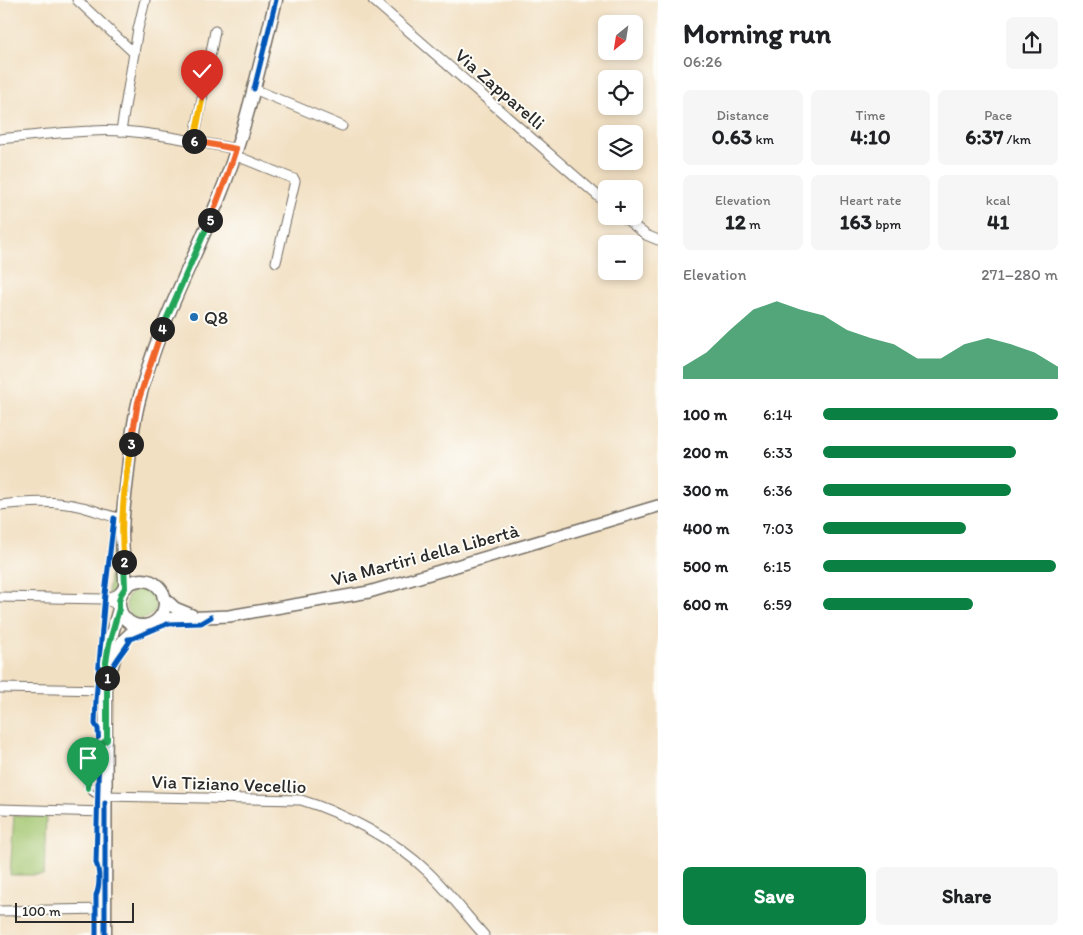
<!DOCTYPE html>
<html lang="en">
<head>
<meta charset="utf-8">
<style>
	:root { --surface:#fff; --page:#f6f6f6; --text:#202124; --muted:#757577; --accent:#0b8043 }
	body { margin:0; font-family:Itim,sans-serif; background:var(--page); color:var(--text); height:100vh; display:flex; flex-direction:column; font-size:19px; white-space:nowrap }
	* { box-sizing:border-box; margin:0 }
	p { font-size:16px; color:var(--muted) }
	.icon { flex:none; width:28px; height:28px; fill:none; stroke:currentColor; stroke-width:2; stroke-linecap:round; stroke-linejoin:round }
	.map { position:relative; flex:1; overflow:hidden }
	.side { display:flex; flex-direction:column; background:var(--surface); width:425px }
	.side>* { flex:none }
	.needle { width:32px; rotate:210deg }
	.tools { position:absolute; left:598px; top:15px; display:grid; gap:10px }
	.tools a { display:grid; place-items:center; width:45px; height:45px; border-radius:8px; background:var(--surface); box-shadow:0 2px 8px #0003; font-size:25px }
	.scale { position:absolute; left:15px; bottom:12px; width:119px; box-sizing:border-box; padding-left:5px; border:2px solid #2b2b2b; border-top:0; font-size:14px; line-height:18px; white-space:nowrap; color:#2b2b2b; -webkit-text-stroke:4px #fdfcf7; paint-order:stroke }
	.pin { position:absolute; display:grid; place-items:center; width:42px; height:42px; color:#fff; margin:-51px -21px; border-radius:50% 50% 50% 0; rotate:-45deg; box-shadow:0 0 5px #0007 }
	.pin .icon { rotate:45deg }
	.km { position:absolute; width:25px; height:25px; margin:-12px; border-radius:50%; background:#222; color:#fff; font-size:14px; line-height:25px; text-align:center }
	.round { display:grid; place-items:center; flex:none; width:52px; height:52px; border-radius:8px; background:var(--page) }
	.overview { display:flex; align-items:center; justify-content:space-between; height:85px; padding:0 25px }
	h1 { font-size:28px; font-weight:700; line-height:38px }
	.stats { display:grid; grid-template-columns:repeat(3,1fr); gap:8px; height:85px; padding:5px 25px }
	.stats div { display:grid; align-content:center; border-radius:8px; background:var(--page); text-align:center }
	.stats b { font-size:21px; font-weight:700 }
	.stats small { font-size:14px; font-weight:400 }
	.stats p { font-size:14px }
	.chart { height:140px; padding:10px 25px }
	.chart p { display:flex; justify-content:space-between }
	.chart svg { width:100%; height:90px; margin-top:5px; fill:var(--accent); opacity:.7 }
	.primary-button { display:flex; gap:10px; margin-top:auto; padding:10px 25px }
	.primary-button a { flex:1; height:58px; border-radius:8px; background:var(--accent); color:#fff; font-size:20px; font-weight:700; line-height:58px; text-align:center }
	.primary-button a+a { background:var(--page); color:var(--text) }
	ul { padding:0 25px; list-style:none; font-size:16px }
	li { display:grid; grid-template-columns:80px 60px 1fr; align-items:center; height:38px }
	li i { height:12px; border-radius:6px; background:var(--accent) }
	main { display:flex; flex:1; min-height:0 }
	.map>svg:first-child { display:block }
</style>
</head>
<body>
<main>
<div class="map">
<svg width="658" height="935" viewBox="0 0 658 935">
	<rect width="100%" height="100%" fill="#fdfcf7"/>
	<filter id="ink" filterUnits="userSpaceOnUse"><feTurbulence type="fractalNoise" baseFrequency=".02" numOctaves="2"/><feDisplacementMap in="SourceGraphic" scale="10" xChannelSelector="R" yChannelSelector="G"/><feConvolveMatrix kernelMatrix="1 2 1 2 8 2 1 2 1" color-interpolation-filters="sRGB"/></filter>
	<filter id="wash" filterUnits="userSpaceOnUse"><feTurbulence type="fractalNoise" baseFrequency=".0096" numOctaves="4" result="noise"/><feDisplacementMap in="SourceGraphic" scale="20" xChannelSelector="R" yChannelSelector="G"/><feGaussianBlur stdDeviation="1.12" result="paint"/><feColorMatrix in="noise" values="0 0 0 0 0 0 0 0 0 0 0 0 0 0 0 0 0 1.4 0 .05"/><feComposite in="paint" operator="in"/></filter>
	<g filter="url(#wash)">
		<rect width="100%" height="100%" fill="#f2e0c3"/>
		<g fill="#a3c66f" stroke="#67784d">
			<path d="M113,547L116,548C118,561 124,579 116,591L108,594Z"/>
			<circle cx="141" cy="604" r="15"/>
			<polygon points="14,815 46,817 44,875 10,875"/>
		</g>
	</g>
	<g filter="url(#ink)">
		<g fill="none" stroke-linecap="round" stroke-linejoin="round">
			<defs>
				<polyline id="service" points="103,800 91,792 87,786 88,757 92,751 103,742"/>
				<g id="minor">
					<polyline points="77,0 134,53"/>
					<polyline points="373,0 606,203"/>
					<polyline points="254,89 342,126"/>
					<polyline points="121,131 138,29 145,0"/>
					<path d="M0,139C30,136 61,132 92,131C136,128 192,141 236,149"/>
					<polyline points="194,141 215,31"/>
					<polyline points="234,155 294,179 295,181 276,262"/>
					<polyline points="622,216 646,235 658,240"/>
					<path d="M0,505C27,502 55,500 82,507C96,510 108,517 123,518"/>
					<polyline points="0,597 104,599"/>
					<polyline points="119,609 114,603 104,599 116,595 125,588"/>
					<polyline points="0,688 107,690"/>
					<path d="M105,796L301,800C344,813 395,840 428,872C448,891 465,914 484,935"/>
					<polyline points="0,809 105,812"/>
					<polyline points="0,911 105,909"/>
				</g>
				<g id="tertiary">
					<polyline points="163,597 175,608 192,615"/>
					<polyline points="159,619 229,616 369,592 658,506"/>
				</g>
				<g id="secondary">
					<circle cx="142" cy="603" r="23"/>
					<path d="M125,588C126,570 122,553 122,535C122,516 125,497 127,479C130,452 132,426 139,400C156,331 190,268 217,203C244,138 259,68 276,0"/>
					<path d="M112,666C117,647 124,636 142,626"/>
					<polyline points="105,935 106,662 109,644 119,609"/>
				</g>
			</defs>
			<use href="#service" stroke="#716a60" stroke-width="7"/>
			<use href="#minor" stroke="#716a60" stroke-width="11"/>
			<use href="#tertiary" stroke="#716a60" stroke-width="14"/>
			<use href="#secondary" stroke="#716a60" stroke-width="15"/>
			<use href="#service" stroke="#fff" stroke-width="4.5"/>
			<use href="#minor" stroke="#fff" stroke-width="9"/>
			<use href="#tertiary" stroke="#fff" stroke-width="11"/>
			<use href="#secondary" stroke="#fff" stroke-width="12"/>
			<defs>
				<g id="cycleway">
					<polyline points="254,89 276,0"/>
					<path d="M123,518C128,472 130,424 145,379C169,300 213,228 236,149"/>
					<polyline points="128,639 131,639 167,624 201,623 211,617"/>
					<path d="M107,743C107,724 103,688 110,672C115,660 125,650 131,639"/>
					<path d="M96,935V895C100,886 100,871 96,863L99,746L98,729L95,724L96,700L105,594L114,518"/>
					<polyline points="105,935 105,803"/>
				</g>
			</defs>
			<use href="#cycleway" stroke="#fdfcf7" stroke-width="8"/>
			<use href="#cycleway" stroke="#0057b8" stroke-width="5"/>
		</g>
	</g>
	<g fill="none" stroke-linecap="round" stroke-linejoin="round" filter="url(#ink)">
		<defs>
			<polyline id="split-1" points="88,788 88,757 92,751 107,740 107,678"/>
			<polyline id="split-2" points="107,678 106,662 109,644 119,609 119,601 121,594 125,588 124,562"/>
			<path id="split-3" d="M124,562C119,524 125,482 131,444"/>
			<polyline id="split-4" points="131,444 138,402 162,329"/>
			<polyline id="split-5" points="162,329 210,220"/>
			<polyline id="split-6" points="194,141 236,149 227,176 210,220"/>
			<polyline id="split-7" points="194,141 202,101"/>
		</defs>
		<use href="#split-1" stroke="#fff" stroke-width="10"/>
		<use href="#split-2" stroke="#fff" stroke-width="10"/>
		<use href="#split-3" stroke="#fff" stroke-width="10"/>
		<use href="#split-4" stroke="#fff" stroke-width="10"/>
		<use href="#split-5" stroke="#fff" stroke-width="10"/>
		<use href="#split-6" stroke="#fff" stroke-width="10"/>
		<use href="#split-7" stroke="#fff" stroke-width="10"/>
		<use href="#split-1" stroke="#22a559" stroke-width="6"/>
		<use href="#split-2" stroke="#22a559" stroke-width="6"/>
		<use href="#split-3" stroke="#f5b400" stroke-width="6"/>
		<use href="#split-4" stroke="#f0652b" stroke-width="6"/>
		<use href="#split-5" stroke="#22a559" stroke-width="6"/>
		<use href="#split-6" stroke="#f0652b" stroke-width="6"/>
		<use href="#split-7" stroke="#f5b400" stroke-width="6"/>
	</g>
	<circle fill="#1f6fb2" stroke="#fdfcf7" stroke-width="2" cx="194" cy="317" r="5"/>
	<g text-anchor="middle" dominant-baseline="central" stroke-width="4" stroke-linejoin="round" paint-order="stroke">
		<g font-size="19" fill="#2b2b2b" stroke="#fdfcf7">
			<text transform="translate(500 89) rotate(41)">Via Zapparelli</text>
			<text transform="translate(425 555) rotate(-15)">Via Martiri della Libertà</text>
			<text transform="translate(229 784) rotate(2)">Via Tiziano Vecellio</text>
		</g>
		<g font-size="19" fill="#2b2b2b" stroke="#fdfcf7" text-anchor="start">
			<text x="204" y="317">Q8</text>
		</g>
	</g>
</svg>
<div class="tools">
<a><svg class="needle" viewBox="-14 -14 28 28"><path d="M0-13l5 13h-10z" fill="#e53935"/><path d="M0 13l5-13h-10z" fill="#757577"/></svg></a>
<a><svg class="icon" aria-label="locate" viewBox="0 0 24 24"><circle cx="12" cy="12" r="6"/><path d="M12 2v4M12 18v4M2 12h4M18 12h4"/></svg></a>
<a><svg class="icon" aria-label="layers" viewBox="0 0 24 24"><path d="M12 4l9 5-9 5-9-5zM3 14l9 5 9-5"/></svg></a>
<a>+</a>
<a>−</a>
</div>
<div class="scale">100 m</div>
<div class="pin" style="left:88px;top:788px;background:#1e9e55"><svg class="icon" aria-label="arrive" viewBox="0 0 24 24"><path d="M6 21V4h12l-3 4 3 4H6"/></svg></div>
<div class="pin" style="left:202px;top:101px;background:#d93025"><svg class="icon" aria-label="check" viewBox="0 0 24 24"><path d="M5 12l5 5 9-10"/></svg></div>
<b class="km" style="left:107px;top:678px">1</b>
<b class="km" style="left:124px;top:562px">2</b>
<b class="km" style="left:131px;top:444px">3</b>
<b class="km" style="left:162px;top:329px">4</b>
<b class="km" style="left:210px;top:220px">5</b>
<b class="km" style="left:194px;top:141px">6</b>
</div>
<section class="side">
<div class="overview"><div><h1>Morning run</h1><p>06:26</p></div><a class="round"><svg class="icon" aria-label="share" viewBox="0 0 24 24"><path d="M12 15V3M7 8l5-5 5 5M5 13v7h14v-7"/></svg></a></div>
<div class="stats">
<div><p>Distance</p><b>0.63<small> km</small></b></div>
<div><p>Time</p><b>4:10</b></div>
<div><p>Pace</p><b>6:37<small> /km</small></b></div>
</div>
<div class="stats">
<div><p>Elevation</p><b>12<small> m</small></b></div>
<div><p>Heart rate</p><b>163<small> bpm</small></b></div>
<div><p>kcal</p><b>41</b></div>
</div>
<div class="chart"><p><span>Elevation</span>271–280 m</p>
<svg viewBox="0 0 160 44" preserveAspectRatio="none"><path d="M0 44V38L10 31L20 20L30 10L40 6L50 10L60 13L70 20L80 24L90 27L100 34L110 34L120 27L130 24L140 27L150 31L160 38V44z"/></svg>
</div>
<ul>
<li><b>100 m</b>6:14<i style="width:100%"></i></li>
<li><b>200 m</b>6:33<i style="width:82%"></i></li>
<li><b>300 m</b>6:36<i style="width:80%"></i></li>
<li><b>400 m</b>7:03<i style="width:61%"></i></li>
<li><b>500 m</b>6:15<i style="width:99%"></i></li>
<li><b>600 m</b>6:59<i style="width:64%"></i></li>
</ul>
<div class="primary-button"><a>Save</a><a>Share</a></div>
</section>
</main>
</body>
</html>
